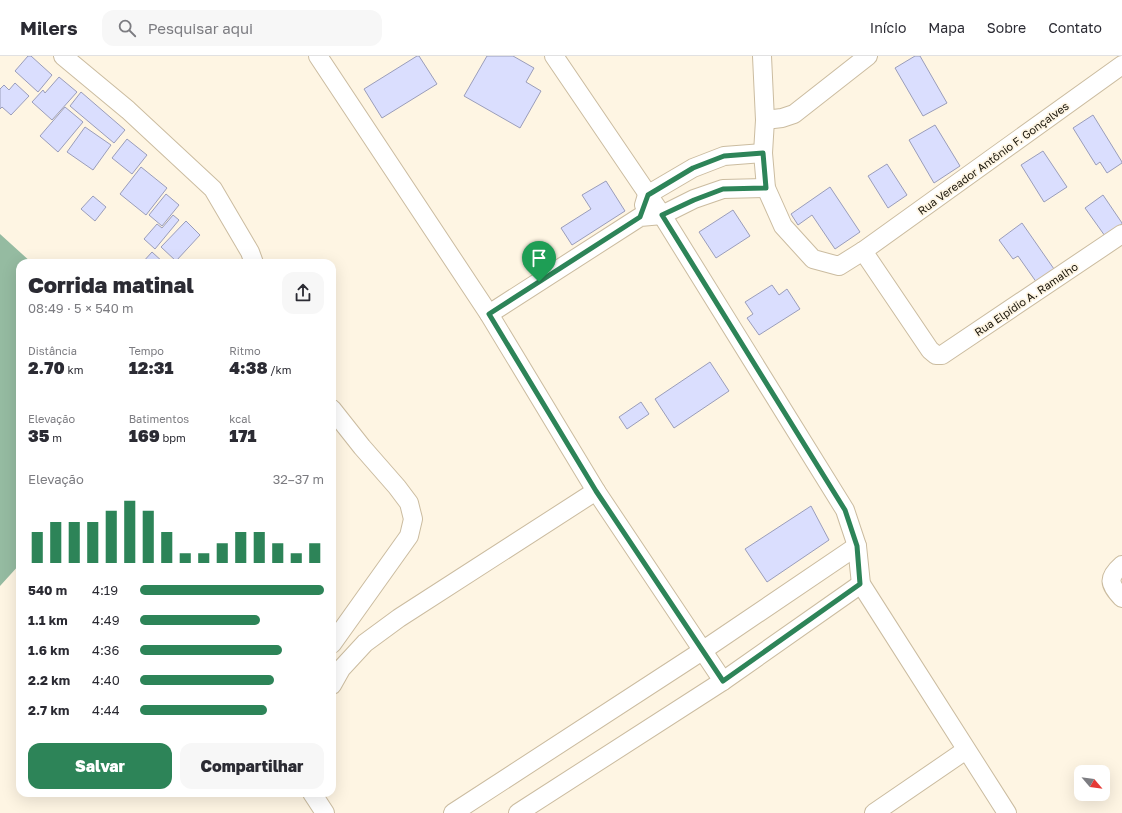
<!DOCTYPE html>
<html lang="pt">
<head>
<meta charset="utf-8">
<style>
	:root { --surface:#fff; --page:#f7f7f7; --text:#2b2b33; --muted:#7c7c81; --line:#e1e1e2; --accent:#2d8458 }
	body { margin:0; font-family:"Golos Text",sans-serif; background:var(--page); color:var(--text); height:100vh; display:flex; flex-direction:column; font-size:15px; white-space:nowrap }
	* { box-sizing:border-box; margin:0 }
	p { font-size:13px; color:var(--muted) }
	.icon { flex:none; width:22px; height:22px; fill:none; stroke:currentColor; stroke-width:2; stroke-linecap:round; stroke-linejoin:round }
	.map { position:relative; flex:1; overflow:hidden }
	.details { position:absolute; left:16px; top:203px; width:320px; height:538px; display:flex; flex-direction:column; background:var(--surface); border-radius:12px; box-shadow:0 4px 16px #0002 }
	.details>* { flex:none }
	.needle { width:26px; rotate:119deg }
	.controls { position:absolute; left:1074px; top:709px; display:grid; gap:8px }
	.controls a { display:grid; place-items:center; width:36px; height:36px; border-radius:8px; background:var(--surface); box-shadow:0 4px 16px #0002; font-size:20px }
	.pin { position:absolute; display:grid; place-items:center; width:34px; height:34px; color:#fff; margin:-41px -17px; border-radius:50% 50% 50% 0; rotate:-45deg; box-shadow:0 0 4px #0007 }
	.pin .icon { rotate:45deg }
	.round { display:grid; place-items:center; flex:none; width:42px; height:42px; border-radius:12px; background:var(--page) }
	.overview { display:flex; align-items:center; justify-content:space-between; height:68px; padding:0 12px }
	h1 { font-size:22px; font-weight:800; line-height:30px }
	.stats { display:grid; grid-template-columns:repeat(3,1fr); gap:6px; height:68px; padding:4px 12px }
	.stats div { display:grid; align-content:center }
	.stats b { font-size:17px; font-weight:800 }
	.stats small { font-size:11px; font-weight:400 }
	.stats p { font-size:11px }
	.chart { height:112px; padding:8px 12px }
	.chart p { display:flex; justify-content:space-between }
	.chart svg { width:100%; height:72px; margin-top:4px; stroke:var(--accent); stroke-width:6 }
	.button { display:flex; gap:8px; margin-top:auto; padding:8px 12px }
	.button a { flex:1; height:46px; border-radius:12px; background:var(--accent); color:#fff; font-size:16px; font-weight:800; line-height:46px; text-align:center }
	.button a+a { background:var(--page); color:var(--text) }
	ul { padding:0 12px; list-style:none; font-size:13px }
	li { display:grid; grid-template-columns:64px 48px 1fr; align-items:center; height:30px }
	li i { height:10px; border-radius:5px; background:var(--accent) }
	header { display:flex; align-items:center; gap:24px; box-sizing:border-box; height:56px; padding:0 20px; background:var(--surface); border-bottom:1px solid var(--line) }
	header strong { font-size:19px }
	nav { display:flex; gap:22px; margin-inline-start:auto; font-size:14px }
	.search { width:280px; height:36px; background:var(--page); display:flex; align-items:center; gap:10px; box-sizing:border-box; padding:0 14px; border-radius:12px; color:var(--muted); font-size:15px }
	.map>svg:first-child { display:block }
</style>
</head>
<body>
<header>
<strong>Milers</strong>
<div class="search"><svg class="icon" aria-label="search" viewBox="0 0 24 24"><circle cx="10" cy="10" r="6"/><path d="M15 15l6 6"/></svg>Pesquisar aqui</div>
<nav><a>Início</a><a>Mapa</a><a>Sobre</a><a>Contato</a></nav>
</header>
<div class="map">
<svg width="1122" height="757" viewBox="0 0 1122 757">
	<rect width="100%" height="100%" fill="#fef5e3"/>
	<polygon fill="#95bba1" points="0,178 32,207 20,207 20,508 0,530"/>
	<g fill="#dadefe" stroke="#9a9dba">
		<polygon points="28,0 31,0 52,19 38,36 15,15"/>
		<polygon points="417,0 419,0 437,28 382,62 364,33"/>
		<polygon points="487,0 513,0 534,12 526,26 541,35 520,72 464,40"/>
		<polygon points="915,0 920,0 947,47 923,60 895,12"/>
		<polygon points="59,21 77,36 52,64 32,46 43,34 45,37"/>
		<polygon points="15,27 29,40 11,59 2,51 0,53 0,33 4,29 9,34"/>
		<polygon points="81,36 125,74 114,87 70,50"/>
		<polygon points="65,51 83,66 58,96 40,80"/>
		<polygon points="1093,59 1122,106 1122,107 1107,117 1100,106 1096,109 1073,72"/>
		<polygon points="935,69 960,110 934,127 909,84"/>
		<polygon points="85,71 111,89 93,114 67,96"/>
		<polygon points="127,83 147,99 132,118 112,102"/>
		<polygon points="1043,95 1067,131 1044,146 1021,109"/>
		<polygon points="887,108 907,139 888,152 868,120"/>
		<polygon points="141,111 167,132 146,159 120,138"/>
		<polygon points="606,125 625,155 572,189 561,172 591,153 582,139"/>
		<polygon points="830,131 860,176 835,193 812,159 798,169 791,158"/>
		<polygon points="166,138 179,149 162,170 149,159"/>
		<polygon points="1103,139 1122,167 1122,168 1105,180 1085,152"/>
		<polygon points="93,140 106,151 95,165 81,153"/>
		<polygon points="733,154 750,180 716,202 699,176"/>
		<polygon points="173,159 179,164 155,193 144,183 157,168 162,172"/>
		<polygon points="186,165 200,179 176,205 161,191"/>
		<polygon points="1022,167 1054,213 1037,227 1018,200 1013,203 999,184"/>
		<polygon points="152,196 164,207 142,207"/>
		<polygon points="772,229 779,239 787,233 800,253 759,279 747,262 753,258 745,246"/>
		<polygon points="710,306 729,335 674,372 655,343"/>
		<polygon points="641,346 649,358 627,373 619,361"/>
		<polygon points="811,450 829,484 767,526 745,493"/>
	</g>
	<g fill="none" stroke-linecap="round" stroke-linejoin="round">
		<defs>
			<g id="minor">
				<polyline points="63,0 128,54 213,133 250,196 254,207"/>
				<polyline points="318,0 489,258 596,435 723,625"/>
				<polyline points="554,0 662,159 845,454 857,490 861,528 1007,757"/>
				<polyline points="762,0 765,64 763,97 766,132 783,170 813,203 839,210 863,195 1122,9"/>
				<polyline points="765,64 782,62 794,58 868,0"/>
				<polyline points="644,149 647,139 693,112 724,100 763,97"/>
				<polyline points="863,195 930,294 936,299 942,299 1122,178"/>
				<polyline points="489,258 640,161 662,159 694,143 723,133 766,132"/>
				<polyline points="332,353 362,391 397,431 409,447 413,463 409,480 332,588"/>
				<path d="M1122,509C1107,522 1109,528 1122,542"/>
				<polyline points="332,629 341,613 365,587 399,562 596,435"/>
				<polyline points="312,737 325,757"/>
				<polyline points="453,757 702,595 857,490"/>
				<polyline points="518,757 723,625 861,528"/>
				<polyline points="874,757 966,694"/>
			</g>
		</defs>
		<use href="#minor" stroke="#cbbca0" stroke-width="20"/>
		<use href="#minor" stroke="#fff" stroke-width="18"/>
	</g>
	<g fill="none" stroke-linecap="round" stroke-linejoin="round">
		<defs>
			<polygon id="route" points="763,97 766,132 723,133 694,144 662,159 845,454 857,490 860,528 723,625 596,435 489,258 640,161 648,139 693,112 724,100"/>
		</defs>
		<use href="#route" stroke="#fff" stroke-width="8"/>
		<use href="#route" stroke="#2d8458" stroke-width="5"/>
	</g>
	<g text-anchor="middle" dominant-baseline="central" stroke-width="3.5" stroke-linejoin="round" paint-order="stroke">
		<g font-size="11" fill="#191409" stroke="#fef5e3">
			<text transform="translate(993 102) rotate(-36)">Rua Vereador Antônio F. Gonçalves</text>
			<text transform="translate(1026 243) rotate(-34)">Rua Elpídio A. Ramalho</text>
		</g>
	</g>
</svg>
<div class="controls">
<a><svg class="needle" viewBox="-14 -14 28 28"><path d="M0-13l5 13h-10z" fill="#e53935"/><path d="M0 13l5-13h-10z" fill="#7c7c81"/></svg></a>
</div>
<div class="pin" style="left:539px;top:226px;background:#1e9e55"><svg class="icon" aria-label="arrive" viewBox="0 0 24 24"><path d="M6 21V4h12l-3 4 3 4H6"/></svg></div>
<section class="details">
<div class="overview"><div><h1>Corrida matinal</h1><p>08:49 · 5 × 540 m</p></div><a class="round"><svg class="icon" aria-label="share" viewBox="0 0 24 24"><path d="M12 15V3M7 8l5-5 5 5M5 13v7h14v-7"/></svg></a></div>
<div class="stats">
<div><p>Distância</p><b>2.70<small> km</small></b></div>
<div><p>Tempo</p><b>12:31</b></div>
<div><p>Ritmo</p><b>4:38<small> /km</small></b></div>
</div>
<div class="stats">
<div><p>Elevação</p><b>35<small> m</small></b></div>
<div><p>Batimentos</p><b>169<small> bpm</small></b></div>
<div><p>kcal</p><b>171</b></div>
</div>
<div class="chart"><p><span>Elevação</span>32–37 m</p>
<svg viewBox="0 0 160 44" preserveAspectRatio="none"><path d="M5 44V25M15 44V19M25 44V19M35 44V19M45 44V12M55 44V6M65 44V12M75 44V25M85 44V38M95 44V38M105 44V32M115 44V25M125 44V25M135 44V32M145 44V38M155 44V32"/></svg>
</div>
<ul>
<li><b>540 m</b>4:19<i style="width:100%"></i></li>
<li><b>1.1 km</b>4:49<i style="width:65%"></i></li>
<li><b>1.6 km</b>4:36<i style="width:77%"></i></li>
<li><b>2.2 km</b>4:40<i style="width:73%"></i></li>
<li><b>2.7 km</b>4:44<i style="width:69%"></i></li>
</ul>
<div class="button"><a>Salvar</a><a>Compartilhar</a></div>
</section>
</div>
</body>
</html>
